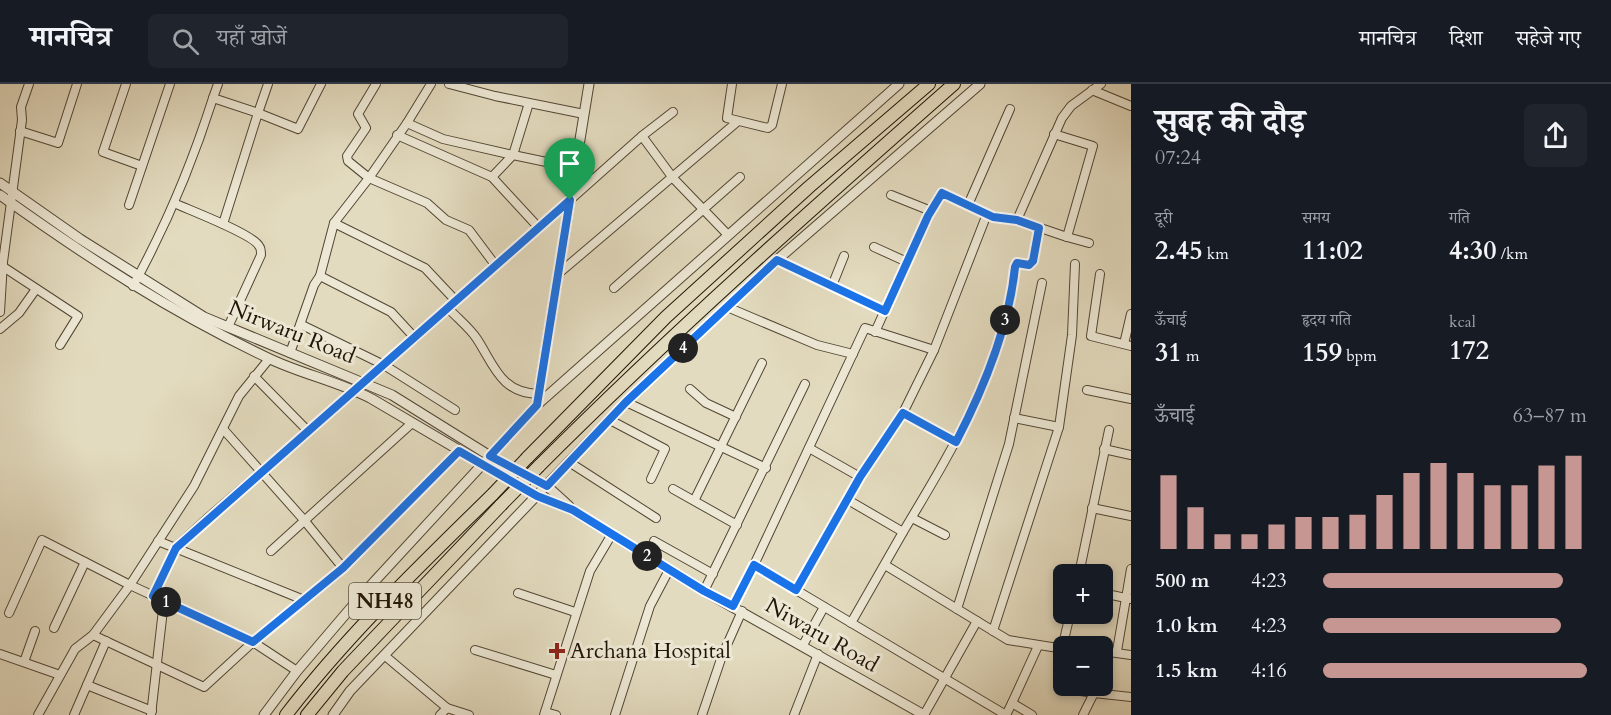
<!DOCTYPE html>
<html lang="hi">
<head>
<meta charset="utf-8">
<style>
	:root { --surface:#171b24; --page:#20242c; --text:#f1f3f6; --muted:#9ea1a6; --line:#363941; --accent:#c59692 }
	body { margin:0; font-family:Cardo,"Noto Serif Devanagari",serif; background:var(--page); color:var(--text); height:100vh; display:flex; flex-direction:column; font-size:22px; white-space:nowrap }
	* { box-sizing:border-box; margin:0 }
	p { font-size:20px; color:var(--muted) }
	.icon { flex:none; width:33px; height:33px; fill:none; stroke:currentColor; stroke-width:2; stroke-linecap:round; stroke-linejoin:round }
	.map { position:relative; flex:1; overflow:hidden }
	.sheet { display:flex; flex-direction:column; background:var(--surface); width:480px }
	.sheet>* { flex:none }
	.buttons { position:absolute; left:1053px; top:480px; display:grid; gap:12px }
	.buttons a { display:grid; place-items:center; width:60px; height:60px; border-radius:9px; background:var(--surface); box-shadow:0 3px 9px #0003; font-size:30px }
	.pin { position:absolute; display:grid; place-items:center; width:51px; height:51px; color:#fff; margin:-62px -26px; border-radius:50% 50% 50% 0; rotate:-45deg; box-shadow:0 0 6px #0007 }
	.pin .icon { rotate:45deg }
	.km { position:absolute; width:30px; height:30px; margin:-15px; border-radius:50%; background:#222; color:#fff; font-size:16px; line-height:30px; text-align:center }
	.round { display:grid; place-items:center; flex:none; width:63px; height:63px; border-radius:9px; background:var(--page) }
	.overview { display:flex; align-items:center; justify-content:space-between; height:102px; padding:0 24px }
	h1 { font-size:33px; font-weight:700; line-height:45px }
	.stats { display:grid; grid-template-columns:repeat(3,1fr); gap:9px; height:102px; padding:6px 24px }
	.stats div { display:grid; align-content:center }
	.stats b { font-size:26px; font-weight:700 }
	.stats small { font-size:16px; font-weight:400 }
	.stats p { font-size:16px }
	.chart { height:168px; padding:12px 24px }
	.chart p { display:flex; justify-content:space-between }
	.chart svg { width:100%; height:108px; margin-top:6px; stroke:var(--accent); stroke-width:6 }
	ul { padding:0 24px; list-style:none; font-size:20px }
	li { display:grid; grid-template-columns:96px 72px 1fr; align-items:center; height:45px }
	li i { height:15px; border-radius:8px; background:var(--accent) }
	header { display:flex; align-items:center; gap:36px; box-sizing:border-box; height:84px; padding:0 30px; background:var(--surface); border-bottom:2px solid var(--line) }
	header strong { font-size:28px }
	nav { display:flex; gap:33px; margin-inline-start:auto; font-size:21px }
	.search { width:420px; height:54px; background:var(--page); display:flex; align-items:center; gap:15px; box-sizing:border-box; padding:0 21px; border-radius:9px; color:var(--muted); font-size:22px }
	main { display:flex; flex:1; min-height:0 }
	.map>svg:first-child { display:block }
</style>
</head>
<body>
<header>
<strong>मानचित्र</strong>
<div class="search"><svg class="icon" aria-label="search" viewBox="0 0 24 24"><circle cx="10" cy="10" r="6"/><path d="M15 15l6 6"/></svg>यहाँ खोजें</div>
<nav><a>मानचित्र</a><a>दिशा</a><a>सहेजे गए</a></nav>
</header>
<main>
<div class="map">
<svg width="1131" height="631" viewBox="0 0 1131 631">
	<rect width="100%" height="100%" fill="#e3dbbf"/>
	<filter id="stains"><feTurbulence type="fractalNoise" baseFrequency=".00333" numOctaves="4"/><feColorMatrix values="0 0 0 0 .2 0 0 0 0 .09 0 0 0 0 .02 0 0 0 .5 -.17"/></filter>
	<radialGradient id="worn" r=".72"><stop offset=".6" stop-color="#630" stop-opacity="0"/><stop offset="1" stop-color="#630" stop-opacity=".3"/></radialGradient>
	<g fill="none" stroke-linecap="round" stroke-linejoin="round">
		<defs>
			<g id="minor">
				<polyline points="126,0 103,68 142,82"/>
				<polyline points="218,0 213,14 258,29 268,0"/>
				<polyline points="449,0 495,12 584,30"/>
				<polyline points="732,0 727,34 768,44 772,41 782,0"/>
				<polyline points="1092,6 1131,22"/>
				<polyline points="407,39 431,0"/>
				<polyline points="20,47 58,59 77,0"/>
				<polyline points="397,51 492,93 539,144"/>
				<polyline points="642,52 673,28"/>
				<polyline points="492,93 513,71 575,84"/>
				<polyline points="891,111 931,127"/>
				<path d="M174,119C189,126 253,150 259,162C261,164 261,168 261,171L228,243"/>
				<polyline points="129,121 170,0"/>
				<polyline points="968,121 1010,25"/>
				<polyline points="1017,136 1062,34 1071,22 1101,0"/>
				<polyline points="334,139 425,184 456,217"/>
				<polyline points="223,140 258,29 298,45 321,0"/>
				<polyline points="1067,153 1089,159"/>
				<polyline points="874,163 907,178"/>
				<polyline points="777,176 885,227"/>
				<polyline points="2,182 78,232 60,261"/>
				<polyline points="496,182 469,146 446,136 427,119 369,94 407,39 443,55 513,71 529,19"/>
				<polyline points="558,190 737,38"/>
				<polyline points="1100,190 1091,252 1131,262"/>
				<polyline points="320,192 334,139 369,94 348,77 347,72 366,44 358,30 376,0"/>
				<path d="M133,202C166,142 192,80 213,14"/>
				<polyline points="832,202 844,172"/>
				<polyline points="614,204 740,93"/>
				<polyline points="727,223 817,261 853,270"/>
				<path d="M448,224C457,234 470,244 477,255C495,283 501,309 539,310"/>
				<polyline points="0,228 3,178 22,36 21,23 29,0"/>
				<polyline points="302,241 384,281 455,326"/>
				<polyline points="0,245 19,229 36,205"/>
				<polyline points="875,248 928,132 942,109 993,133 1017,136 1067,153 1093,62 1054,50"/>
				<polyline points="1124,260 1131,230"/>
				<polyline points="290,269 314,201 320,192 391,228 415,254"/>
				<polyline points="254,292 308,347"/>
				<polyline points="690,305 706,319 736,333"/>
				<polyline points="1087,306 1131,315"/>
				<polyline points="626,318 766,384"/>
				<polyline points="903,329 956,358"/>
				<polyline points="610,336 665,365 651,395"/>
				<polyline points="1059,343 1072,251 1075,180"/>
				<polyline points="224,346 304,436 343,484"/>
				<polyline points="809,364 860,393"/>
				<polyline points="1104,365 1131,371"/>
				<polyline points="569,378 656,434"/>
				<polyline points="673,405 737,441"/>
				<polyline points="695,415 762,279"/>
				<path d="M848,416L903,448C952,366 1005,280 1015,183L1017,179L1029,181L1033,177L1039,144"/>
				<polyline points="1092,424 1131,432"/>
				<polyline points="912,434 945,451"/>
				<polyline points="158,457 304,516"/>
				<polyline points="654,457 713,490"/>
				<polyline points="271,467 412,339"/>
				<polyline points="754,481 865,244 934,266"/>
				<polyline points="885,481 1008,556 1064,565"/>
				<polyline points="1079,490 1109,346"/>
				<polyline points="796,506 860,393 903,329 934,266 987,130"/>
				<polyline points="704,507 805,300"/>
				<polyline points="518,509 575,528"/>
				<polyline points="1102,509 1131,515"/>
				<polyline points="153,512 176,463 210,432 364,299 642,52 673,94 728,151"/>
				<polyline points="733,522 754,481 1006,631"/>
				<polyline points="957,525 1009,360 1042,199"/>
				<polyline points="9,529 42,456 130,501 194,402 239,312 269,275"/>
				<polyline points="851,539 903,448"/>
				<polyline points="54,544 85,478"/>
				<polyline points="993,547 1059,343 1014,334"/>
				<polyline points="93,551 204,603 253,558 337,490 459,367"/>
				<polyline points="803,561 824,523"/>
				<polyline points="1062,565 1070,530"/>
				<polyline points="475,566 556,591"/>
				<polyline points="1102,567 1131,571"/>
				<polyline points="1117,567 1131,485"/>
				<polyline points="0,570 60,591"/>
				<polyline points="384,571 447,624"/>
				<polyline points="24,578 35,547"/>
				<polyline points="87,601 152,627"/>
				<polyline points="1061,604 1094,609"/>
				<polyline points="1012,619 1038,562"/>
				<polyline points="545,628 556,631"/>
				<polyline points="38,631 75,565 93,551 130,501 253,558 297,587"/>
				<polyline points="74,631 106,557"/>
				<polyline points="151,631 164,517"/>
				<polyline points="440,631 447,624 469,631"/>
				<polyline points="544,631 590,487 612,450"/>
				<polyline points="615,631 650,522 669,486"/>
				<polyline points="702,631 722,572 742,527"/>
				<polyline points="794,631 818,570"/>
				<polyline points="924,631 977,537"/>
				<polyline points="1006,631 1012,619 1032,631"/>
				<polyline points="1083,631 1094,609 1131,613"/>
			</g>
			<g id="tertiary">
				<polyline points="0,99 80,155 204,233 392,311 490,372 547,402 569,422"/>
				<path d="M0,111C85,172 171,228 266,273C300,290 338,297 372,315L537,412L573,426L704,507L924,631"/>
				<polyline points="537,320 589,0"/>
				<polyline points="264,631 297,587 361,512 537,321 899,0"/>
				<polyline points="333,631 350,607 626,318 777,176 980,0"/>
			</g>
			<g id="trunk">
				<polyline points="527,374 666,233 809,103 929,0"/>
				<path d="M539,382C672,249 813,124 954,0"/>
				<path d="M286,631C348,550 421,481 493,410"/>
				<polyline points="307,631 343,587 501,421"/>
			</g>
		</defs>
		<use href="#minor" stroke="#514634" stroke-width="10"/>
		<use href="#tertiary" stroke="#514634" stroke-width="11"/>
		<use href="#trunk" stroke="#201506" stroke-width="14"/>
		<use href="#minor" stroke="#ede8d5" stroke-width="8"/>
		<use href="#tertiary" stroke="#ede8d5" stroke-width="9"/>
		<use href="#trunk" stroke="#e3dbbf" stroke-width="12"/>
		<defs>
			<g id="trunk-bridge">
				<polyline points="493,410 527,374"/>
				<polyline points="501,421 539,382"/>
			</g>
		</defs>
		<use href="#trunk-bridge" stroke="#201506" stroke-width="14" stroke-linecap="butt"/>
		<use href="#trunk-bridge" stroke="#e3dbbf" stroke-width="12"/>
	</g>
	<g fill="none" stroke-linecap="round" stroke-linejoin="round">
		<defs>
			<path id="route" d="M942,109L993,133L1017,136L1039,144L1033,177L1029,181L1017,179L1015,183C1009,244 984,304 956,358L903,329L860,393L796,506L754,481L733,522L704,507L573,426L537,412L459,367L343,484L253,558L153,512L176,464L570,116L537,321L490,372L547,402L626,318L777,176L885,227L928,132Z"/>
		</defs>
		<use href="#route" stroke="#fff" stroke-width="12"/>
		<use href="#route" stroke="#1a73e8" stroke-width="8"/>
	</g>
	<path fill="#8f2418" stroke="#ede8d5" stroke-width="2" d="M554 558h6v6h6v6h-6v6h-6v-6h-6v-6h6z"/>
	<g text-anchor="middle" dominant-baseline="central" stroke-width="6" stroke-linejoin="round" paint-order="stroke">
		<rect fill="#ede8d5" stroke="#5e5444" stroke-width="1.5" x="349" y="499" width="72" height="36" rx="4.5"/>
		<g font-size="21" font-weight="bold" fill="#201506">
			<text x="385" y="517">NH48</text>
		</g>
		<g font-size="22" fill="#201506" stroke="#ede8d5">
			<text transform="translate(292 248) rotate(22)">Nirwaru Road</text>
			<text transform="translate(822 551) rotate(30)">Niwaru Road</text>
		</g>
		<g font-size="22" fill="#201506" stroke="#ede8d5" text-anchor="start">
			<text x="570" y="567">Archana Hospital</text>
		</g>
	</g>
	<rect width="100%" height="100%" filter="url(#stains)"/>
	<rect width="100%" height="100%" fill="url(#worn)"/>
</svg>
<div class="buttons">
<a>+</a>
<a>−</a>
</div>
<div class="pin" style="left:570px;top:116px;background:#1e9e55"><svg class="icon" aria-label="arrive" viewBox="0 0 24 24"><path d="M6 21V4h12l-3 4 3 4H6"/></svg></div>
<b class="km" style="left:166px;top:518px">1</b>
<b class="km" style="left:647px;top:472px">2</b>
<b class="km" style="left:1005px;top:236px">3</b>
<b class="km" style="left:683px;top:264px">4</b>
</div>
<section class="sheet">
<div class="overview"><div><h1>सुबह की दौड़</h1><p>07:24</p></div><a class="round"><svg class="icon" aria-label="share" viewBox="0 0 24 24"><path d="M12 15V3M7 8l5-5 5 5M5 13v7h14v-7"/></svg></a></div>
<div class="stats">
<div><p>दूरी</p><b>2.45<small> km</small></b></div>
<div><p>समय</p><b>11:02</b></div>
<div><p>गति</p><b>4:30<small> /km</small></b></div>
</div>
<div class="stats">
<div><p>ऊँचाई</p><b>31<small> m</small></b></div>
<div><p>हृदय गति</p><b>159<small> bpm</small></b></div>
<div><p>kcal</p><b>172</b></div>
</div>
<div class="chart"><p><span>ऊँचाई</span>63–87 m</p>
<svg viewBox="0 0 160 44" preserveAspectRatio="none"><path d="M5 44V14M15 44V27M25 44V38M35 44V38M45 44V34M55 44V31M65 44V31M75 44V30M85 44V22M95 44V13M105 44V9M115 44V13M125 44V18M135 44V18M145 44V10M155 44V6"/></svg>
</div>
<ul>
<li><b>500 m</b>4:23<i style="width:91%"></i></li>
<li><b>1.0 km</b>4:23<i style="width:90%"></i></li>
<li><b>1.5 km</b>4:16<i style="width:100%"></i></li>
</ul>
</section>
</main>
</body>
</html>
